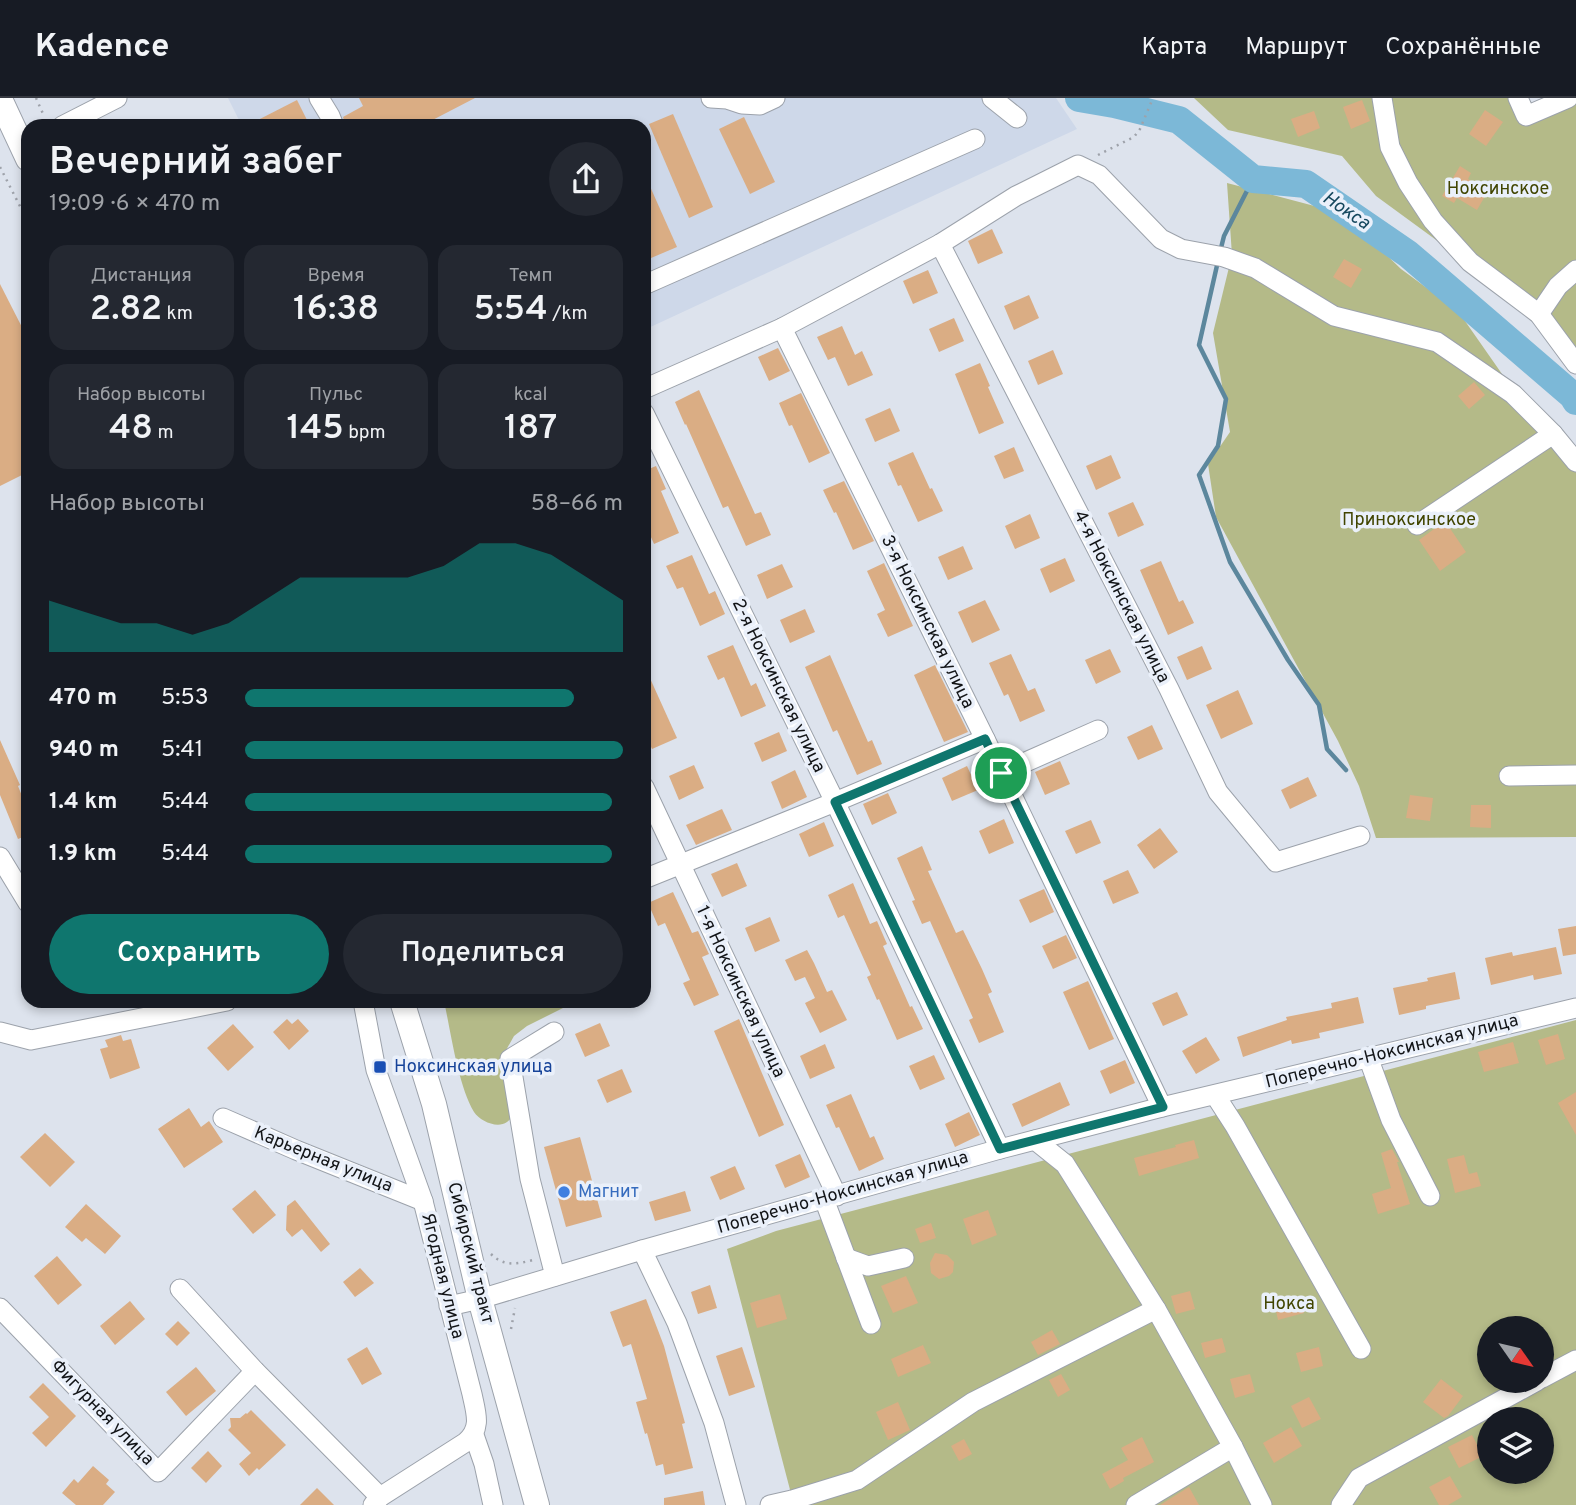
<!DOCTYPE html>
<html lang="ru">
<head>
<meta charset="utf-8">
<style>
	:root { --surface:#171b24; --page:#242831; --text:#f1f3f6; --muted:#9ea1a6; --line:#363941; --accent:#0f766e }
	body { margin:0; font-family:Overpass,sans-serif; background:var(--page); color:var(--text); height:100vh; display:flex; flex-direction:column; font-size:26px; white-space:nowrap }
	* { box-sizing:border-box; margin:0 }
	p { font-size:23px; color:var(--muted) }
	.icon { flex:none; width:38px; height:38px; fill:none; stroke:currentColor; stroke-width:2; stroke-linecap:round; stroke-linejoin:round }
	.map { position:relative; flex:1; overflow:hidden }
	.side { position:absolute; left:21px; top:21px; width:630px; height:889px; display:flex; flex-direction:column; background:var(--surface); border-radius:21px; box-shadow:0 4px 10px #0003 }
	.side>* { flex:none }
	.needle { width:46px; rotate:124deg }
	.fabs { position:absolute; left:1477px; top:1218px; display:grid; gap:14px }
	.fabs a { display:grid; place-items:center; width:77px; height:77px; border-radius:50%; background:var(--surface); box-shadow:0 4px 10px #0003; font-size:35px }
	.pin { position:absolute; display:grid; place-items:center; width:60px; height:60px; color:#fff; margin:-30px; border:4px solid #fff; border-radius:50%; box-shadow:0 2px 7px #0007 }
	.round { display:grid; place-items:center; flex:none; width:74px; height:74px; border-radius:37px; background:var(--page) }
	.summary { display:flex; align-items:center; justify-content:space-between; height:119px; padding:0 28px }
	h1 { font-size:38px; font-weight:600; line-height:52px }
	.metrics { display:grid; grid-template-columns:repeat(3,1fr); gap:10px; height:119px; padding:7px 28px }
	.metrics div { display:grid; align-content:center; border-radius:18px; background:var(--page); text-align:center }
	.metrics b { font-size:35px; font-weight:600 }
	.metrics small { font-size:19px; font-weight:400 }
	.metrics p { font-size:19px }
	.chart { height:196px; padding:14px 28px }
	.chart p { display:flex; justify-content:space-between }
	.chart svg { width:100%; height:126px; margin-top:7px; fill:var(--accent); opacity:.7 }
	.primary-button { display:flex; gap:14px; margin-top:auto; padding:14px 28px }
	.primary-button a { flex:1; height:80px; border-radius:42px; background:var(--accent); color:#fff; font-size:28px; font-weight:600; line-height:80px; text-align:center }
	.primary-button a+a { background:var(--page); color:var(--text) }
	ul { padding:0 28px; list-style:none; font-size:23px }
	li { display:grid; grid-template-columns:112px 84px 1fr; align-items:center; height:52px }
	li i { height:18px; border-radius:9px; background:var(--accent) }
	header { display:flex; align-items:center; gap:42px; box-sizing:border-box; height:98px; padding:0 35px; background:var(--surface); border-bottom:2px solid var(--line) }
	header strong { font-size:33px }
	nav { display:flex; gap:38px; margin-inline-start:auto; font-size:24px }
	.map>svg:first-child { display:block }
</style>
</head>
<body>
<header>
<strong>Kadence</strong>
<nav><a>Карта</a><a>Маршрут</a><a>Сохранённые</a></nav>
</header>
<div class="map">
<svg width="1576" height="1407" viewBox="0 0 1576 1407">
	<rect width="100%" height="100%" fill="#dde3ed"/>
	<polygon fill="#ced8e9" points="228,0 1056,0 1077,31 644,232 644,28 242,28"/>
	<g fill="#b4ba88" fill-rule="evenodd">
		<polygon points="1194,0 1515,0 1523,17 1576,0 1576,257 1469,166 1376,98 1342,58 1228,32"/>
		<polygon points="1227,85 1322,110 1371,142 1401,171 1458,213 1509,286 1576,355 1576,739 1376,740 1359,688 1338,643 1216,419 1208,366 1230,334 1213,235 1232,157"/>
		<path d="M444,903H577L527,928L514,938L505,954L518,1011C515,1015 511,1021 507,1024C497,1031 480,1023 474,1014C458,987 451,935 444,903Z"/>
		<path d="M1576,922V1407H794L727,1151L776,1133ZM1489,1230H1542V1283H1489ZM1489,1321H1542V1374H1489Z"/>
	</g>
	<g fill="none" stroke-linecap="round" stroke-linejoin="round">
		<g stroke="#5c879d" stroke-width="4.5">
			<polyline points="1220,154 1224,138 1253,81"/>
			<polyline points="1218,163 1199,247 1226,301 1218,348 1199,377 1230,464 1288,562 1319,607 1327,651 1346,672"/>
		</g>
		<polyline stroke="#7cb8d7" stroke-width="28" points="1079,0 1114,6 1179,22 1253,81 1306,86 1408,156 1573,298 1576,303"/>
	</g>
	<g fill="#daad84">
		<polygon points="359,0 475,0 421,28 346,28 343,19 363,8"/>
		<polygon points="297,2 310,28 246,28"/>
		<polygon points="1362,2 1370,23 1351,31 1343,9"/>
		<polygon points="1485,12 1503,24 1486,48 1469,36"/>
		<polygon points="1314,13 1320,30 1298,39 1291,21"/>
		<polygon points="673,16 713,109 689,120 649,26"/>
		<polygon points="744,19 775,84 750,96 719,31"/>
		<polygon points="1460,68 1471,75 1468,81 1488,93 1477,112 1457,100 1454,105 1442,98"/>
		<polygon points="644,75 677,149 644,163"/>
		<polygon points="992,131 1003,155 978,166 968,143"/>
		<polygon points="1344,161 1362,171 1351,190 1333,179"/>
		<polygon points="928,172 938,195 913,206 903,183"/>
		<polygon points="0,186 28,241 28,374 0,388"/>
		<polygon points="1029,197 1039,220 1014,232 1004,208"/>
		<polygon points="954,220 964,243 939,254 929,231"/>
		<polygon points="842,228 855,257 862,253 873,277 848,288 835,259 828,262 817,239"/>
		<polygon points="778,250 790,273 769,283 758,259"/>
		<polygon points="1053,252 1063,276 1038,287 1028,263"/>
		<polygon points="980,265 990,288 988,289 1004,325 979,336 955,276"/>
		<polygon points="1474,284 1485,297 1469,311 1458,298"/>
		<polygon points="699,292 755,416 761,414 771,437 746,448 728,408 723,410 686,326 685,327 675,304"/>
		<polygon points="801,295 830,355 809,365 792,327 789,328 779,305"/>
		<polygon points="890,310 900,333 875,344 865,321"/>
		<polygon points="1014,349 1024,373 1004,381 994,358"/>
		<polygon points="913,354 930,391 932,390 943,413 918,424 901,387 898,388 888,365"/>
		<polygon points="1111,357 1121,380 1096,392 1086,368"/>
		<polygon points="656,368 666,391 661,393 679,435 654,446 644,423 644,373"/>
		<polygon points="844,383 874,443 853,452 836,414 834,415 823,392"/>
		<polygon points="1133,404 1144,427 1118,439 1108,415"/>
		<polygon points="1030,416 1040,440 1015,451 1005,428"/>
		<polygon points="1445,423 1466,454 1440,473 1419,442"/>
		<polygon points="963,448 973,471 948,482 938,459"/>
		<polygon points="692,457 709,496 715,493 725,516 700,528 683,489 677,491 666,468"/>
		<polygon points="1065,460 1075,483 1050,495 1040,471"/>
		<polygon points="1161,463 1179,504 1183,502 1194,525 1168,537 1140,472"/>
		<polygon points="884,465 913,528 888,539 877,516 885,512 867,473"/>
		<polygon points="782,466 793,489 767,501 757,477"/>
		<polygon points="985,502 1000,532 972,545 958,514"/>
		<polygon points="805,511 815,534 790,545 780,522"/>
		<polygon points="733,547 751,588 756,585 766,608 741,619 724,579 718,582 707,558"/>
		<polygon points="1202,548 1212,571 1187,582 1177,559"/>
		<polygon points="1110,551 1121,574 1096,586 1085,562"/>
		<polygon points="1011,556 1028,593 1035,590 1045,613 1020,624 1008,596 1004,598 989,565"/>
		<polygon points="830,557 868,644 872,642 882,666 857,677 837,632 833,634 805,569"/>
		<polygon points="644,567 677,640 652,651 644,634"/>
		<polygon points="935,567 968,634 944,644 914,577"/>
		<polygon points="1238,592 1253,626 1221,641 1206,607"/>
		<polygon points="1152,627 1163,651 1138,662 1127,639"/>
		<polygon points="779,634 787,653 762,664 754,645"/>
		<polygon points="0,642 20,687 18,688 28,713 28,737 18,741 0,697"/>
		<polygon points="1060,663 1070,686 1045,697 1035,674"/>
		<polygon points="694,667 704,690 679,702 669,678"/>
		<polygon points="967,668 978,692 952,703 942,680"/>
		<polygon points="795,672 807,699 782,711 771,684"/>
		<polygon points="1308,679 1317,698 1290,711 1281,692"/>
		<polygon points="888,695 897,715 872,727 863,706"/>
		<polygon points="1410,697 1433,700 1430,723 1406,720"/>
		<polygon points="1471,707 1491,707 1491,730 1470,729"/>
		<polygon points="722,711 732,732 696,747 686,727"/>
		<polygon points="1004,721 1014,745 989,756 979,733"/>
		<polygon points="1091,722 1101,745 1076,756 1065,733"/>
		<polygon points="824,724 834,748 809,759 799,736"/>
		<polygon points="1160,730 1178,754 1154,771 1137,747"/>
		<polygon points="922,748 932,772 928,773 956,835 963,832 982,871 992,894 988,896 1004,934 979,945 969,922 973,920 949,866 930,823 922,826 912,803 915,802 897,760"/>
		<polygon points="737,765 747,788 722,799 711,776"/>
		<polygon points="1128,772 1139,795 1113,806 1103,783"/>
		<polygon points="853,785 870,826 877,823 887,846 883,848 910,909 912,908 923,931 897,942 879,901 877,902 867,879 871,877 844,817 838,820 828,797"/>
		<polygon points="1044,791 1054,814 1030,825 1019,802"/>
		<polygon points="673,794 692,835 698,833 709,856 702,859 719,897 694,908 683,885 690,882 665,825 658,828 648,805"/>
		<polygon points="770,819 780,843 755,854 745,830"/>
		<polygon points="1576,828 1576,856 1563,858 1558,831"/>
		<polygon points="1066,837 1077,860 1053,871 1042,848"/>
		<polygon points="1556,849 1562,876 1534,882 1533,877 1491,887 1485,860 1512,854 1513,858"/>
		<polygon points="807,852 814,865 827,894 832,892 847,922 820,935 805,905 815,900 805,879 795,883 785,862"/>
		<polygon points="1455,874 1460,901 1426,908 1426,911 1399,917 1393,890 1428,883 1427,880"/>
		<polygon points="1088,883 1114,941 1089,952 1063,894"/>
		<polygon points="1177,894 1188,917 1163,928 1152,905"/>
		<polygon points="1358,899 1364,925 1319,935 1320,940 1292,946 1291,942 1243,959 1237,939 1287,922 1286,919 1332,910 1331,905"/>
		<polygon points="287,921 292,926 298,921 309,933 289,952 273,934"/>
		<polygon points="739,921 784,1027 759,1039 714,933"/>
		<polygon points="600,925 610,948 585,959 575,936"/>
		<polygon points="233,926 254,949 228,973 207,950"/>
		<polygon points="1558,936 1565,961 1546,967 1538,942"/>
		<polygon points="121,937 123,943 131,941 140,970 110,981 100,951 108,949 105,942"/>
		<polygon points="1206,939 1220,962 1196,976 1182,953"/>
		<polygon points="1513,944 1519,965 1484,974 1478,954"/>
		<polygon points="825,946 835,970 810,981 800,958"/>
		<polygon points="934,957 945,981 920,992 909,968"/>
		<polygon points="1125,962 1135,985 1110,996 1100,973"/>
		<polygon points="622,971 632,994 607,1005 597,982"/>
		<polygon points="1060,984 1070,1007 1022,1029 1012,1006"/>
		<polygon points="1576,994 1576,1037 1558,1005"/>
		<polygon points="851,996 870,1040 874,1038 884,1061 859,1073 839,1029 836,1030 826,1007"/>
		<polygon points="189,1010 201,1029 209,1023 223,1044 184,1070 158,1031"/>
		<polygon points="969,1014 980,1037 955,1049 945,1026"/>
		<polygon points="45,1035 75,1064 50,1089 20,1059"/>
		<polygon points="580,1039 602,1119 566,1129 544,1049"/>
		<polygon points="1194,1042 1199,1060 1139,1078 1134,1060 1176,1049 1175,1047"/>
		<polygon points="1392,1051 1399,1064 1397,1064 1410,1106 1378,1116 1372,1096 1391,1090 1381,1055"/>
		<polygon points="800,1056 810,1079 785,1090 775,1067"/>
		<polygon points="1464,1057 1469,1076 1477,1074 1481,1088 1455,1095 1447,1061"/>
		<polygon points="735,1068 745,1091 720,1102 710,1079"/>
		<polygon points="255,1092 276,1117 253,1136 232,1111"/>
		<polygon points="685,1093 691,1113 655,1123 649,1104"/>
		<polygon points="295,1102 330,1146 321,1154 302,1131 292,1139 286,1132 287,1108"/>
		<polygon points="86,1106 121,1138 105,1156 86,1140 82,1144 65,1129"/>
		<polygon points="988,1112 997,1137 972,1147 963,1121"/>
		<polygon points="931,1125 936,1140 920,1145 915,1131"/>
		<polygon points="935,1155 947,1157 954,1164 953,1174 949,1178 939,1181 931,1175 930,1165"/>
		<polygon points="57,1158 82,1187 58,1207 34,1178"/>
		<polygon points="360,1170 374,1185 355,1199 343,1184"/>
		<polygon points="906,1178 918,1205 893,1215 881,1188"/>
		<polygon points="710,1187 717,1210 698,1216 691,1194"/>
		<polygon points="1190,1193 1195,1211 1176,1216 1171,1198"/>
		<polygon points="780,1196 787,1221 757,1230 750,1205"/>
		<polygon points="646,1201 664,1248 672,1278 685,1325 682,1326 693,1370 665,1377 663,1366 656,1368 647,1335 645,1336 636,1304 647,1301 631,1246 623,1249 610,1214"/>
		<polygon points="1301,1201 1304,1215 1278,1222 1275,1208"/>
		<polygon points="130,1203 145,1221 115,1247 100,1228"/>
		<polygon points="178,1223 190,1235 177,1248 165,1236"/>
		<polygon points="1052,1232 1060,1246 1038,1257 1031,1244"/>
		<polygon points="1222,1240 1226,1254 1205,1260 1201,1245"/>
		<polygon points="923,1247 931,1265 898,1279 891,1261"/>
		<polygon points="367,1249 382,1276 362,1287 347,1261"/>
		<polygon points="742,1249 755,1289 729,1298 716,1258"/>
		<polygon points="1319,1249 1323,1268 1301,1274 1296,1255"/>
		<polygon points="196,1269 216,1293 186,1318 166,1294"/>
		<polygon points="1061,1276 1070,1292 1058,1299 1049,1282"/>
		<polygon points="1250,1276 1255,1294 1235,1300 1230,1281"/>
		<polygon points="1441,1281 1463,1298 1448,1318 1444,1320 1423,1304"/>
		<polygon points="43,1285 76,1318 46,1349 32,1335 49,1319 29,1299"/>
		<polygon points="1309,1299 1321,1321 1302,1330 1291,1308"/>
		<polygon points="898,1304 910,1332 888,1342 876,1314"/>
		<polygon points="251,1312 286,1347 259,1372 257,1370 249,1378 239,1366 251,1355 228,1332 231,1329 230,1320 240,1320 246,1315 247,1316"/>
		<polygon points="1291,1329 1302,1348 1274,1365 1263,1345"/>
		<polygon points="1472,1337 1483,1358 1459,1370 1448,1349"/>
		<polygon points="1142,1339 1154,1364 1123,1380 1124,1383 1110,1391 1102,1376 1128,1362 1121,1350"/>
		<polygon points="964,1341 972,1356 959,1363 951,1348"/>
		<polygon points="208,1353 222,1368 206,1385 191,1370"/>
		<polygon points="93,1368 109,1382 106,1386 115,1394 103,1407 76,1407 62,1395 74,1381 78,1385"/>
		<polygon points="1450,1378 1462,1399 1448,1407 1439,1407 1429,1389"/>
		<polygon points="1189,1389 1199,1407 1160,1407"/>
		<polygon points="317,1390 334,1407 300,1407"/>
		<polygon points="703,1393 705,1407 664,1407 664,1400"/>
	</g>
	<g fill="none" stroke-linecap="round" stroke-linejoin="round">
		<defs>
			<g id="minor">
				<polyline points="319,0 330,18 334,28"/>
				<polyline points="711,0 727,1 742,6 760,7 775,0"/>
				<polyline points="992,0 1017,20"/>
				<polyline points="1382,0 1390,49 1408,85 1433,123 1470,164 1539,216 1576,266"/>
				<polyline points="1518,0 1526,18 1568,0"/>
				<polyline points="62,28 117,0"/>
				<polyline points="940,146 1169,591 1218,694 1276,764 1360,738"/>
				<polyline points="644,187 975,41"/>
				<polyline points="1539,216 1558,188 1576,172"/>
				<polyline points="782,230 985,641 1162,1009"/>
				<polyline points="644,291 782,230 940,146 1016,98 1078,67 1099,77 1161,141 1181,151 1224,159 1255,170 1334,218 1437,244 1513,296 1553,336 1576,364"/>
				<polyline points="644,315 835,704 1000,1051"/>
				<polyline points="1417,427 1553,336"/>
				<polyline points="1001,675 1098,632"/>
				<polyline points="1509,678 1576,677"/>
				<polyline points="644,689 837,1098"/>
				<polyline points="0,759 28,805"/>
				<polyline points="644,781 835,704 985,641"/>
				<path d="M363,903L376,972L423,1103L472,1296C476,1315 482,1330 466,1344L380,1399L373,1407"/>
				<polyline points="0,934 31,942 227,903"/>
				<polyline points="554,934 510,961 530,1081 555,1178"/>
				<polyline points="1368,959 1391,1022 1430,1098"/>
				<polyline points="1215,997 1235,1028 1361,1251"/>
				<polyline points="223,1020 296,1052 423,1103"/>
				<polyline points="1035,1042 1065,1066 1156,1211 1233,1349 1262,1407"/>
				<polyline points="824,1101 871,1226"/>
				<polyline points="642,1152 677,1225 714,1325 736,1407"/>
				<polyline points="846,1160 868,1168 904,1160"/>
				<polyline points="180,1191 255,1273 380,1399"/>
				<polyline points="449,1208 480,1201 642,1152 1000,1051 1162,1009 1576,910"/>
				<polyline points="0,1210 158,1374 255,1273"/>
				<polyline points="1542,1280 1576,1262"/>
				<polyline points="474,1337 484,1366 493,1407"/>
				<polyline points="770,1407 792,1402 857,1382 973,1304 1156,1211"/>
				<polyline points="1136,1407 1233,1349"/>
				<polyline points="1341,1407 1359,1380 1537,1283"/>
			</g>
			<g id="major">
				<polyline points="0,1 28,61"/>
				<polyline points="402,903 434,1006 480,1201 537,1407"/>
			</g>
		</defs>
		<use href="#minor" stroke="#9ca2ab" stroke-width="21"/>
		<use href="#major" stroke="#9ca2ab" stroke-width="26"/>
		<g stroke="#9ea2aa" stroke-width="2.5" stroke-dasharray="2 5" stroke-linecap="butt">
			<polyline points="36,0 44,18"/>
			<polyline points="1098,57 1134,39 1140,31 1153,0"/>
			<polyline points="0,69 28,124"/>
			<path d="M491,1156C504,1169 517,1166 533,1162"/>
			<polyline points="511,1231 515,1210"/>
		</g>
		<use href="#minor" stroke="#fff" stroke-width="19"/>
		<use href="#major" stroke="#fff" stroke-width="24"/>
	</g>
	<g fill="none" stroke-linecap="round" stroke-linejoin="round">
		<defs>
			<polygon id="route" points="985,641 1163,1009 1000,1051 835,704"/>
		</defs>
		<use href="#route" stroke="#fff" stroke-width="14"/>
		<use href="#route" stroke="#0f766e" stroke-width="9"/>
	</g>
	<rect fill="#1a4fb4" stroke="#eaf0fa" stroke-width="2.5" x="373" y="962" width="14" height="14" rx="3.5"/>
	<circle fill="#3f7fe0" stroke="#eaf0fa" stroke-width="2.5" cx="564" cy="1094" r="7"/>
	<g text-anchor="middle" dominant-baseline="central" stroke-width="7" stroke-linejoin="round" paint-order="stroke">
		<g font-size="18" fill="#414500" stroke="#eaf0fa">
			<text x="1498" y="91">Ноксинское</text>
			<text x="1409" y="422">Приноксинское</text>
			<text x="1289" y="1206">Нокса</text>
		</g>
		<g font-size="18" fill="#121417" stroke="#eaf0fa">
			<text transform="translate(1121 499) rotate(63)">4-я Ноксинская улица</text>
			<text transform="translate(927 524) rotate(64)">3-я Ноксинская улица</text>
			<text transform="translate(778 588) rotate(64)">2-я Ноксинская улица</text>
			<text transform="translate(740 894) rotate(65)">1-я Ноксинская улица</text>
			<text transform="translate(1392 954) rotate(-14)">Поперечно-Ноксинская улица</text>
			<text transform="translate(323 1062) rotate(22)">Карьерная улица</text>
			<text transform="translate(843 1095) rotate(-16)">Поперечно-Ноксинская улица</text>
			<text transform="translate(470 1155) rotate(76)">Сибирский тракт</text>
			<text transform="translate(442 1178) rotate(76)">Ягодная улица</text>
			<text transform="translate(102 1315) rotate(46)">Фигурная улица</text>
		</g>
		<g font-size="18" fill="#164399" stroke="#eaf0fa" text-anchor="start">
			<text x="394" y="969">Ноксинская улица</text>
		</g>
		<g font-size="18" fill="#366cbe" stroke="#eaf0fa" text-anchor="start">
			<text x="578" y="1094">Магнит</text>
		</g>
		<g font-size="19" font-style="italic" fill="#16485e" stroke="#eaf0fa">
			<text transform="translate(1346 113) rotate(34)">Нокса</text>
		</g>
	</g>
</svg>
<div class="fabs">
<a><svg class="needle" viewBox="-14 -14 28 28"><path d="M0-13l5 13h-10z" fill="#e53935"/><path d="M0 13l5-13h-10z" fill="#9ea1a6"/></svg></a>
<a><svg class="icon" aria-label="layers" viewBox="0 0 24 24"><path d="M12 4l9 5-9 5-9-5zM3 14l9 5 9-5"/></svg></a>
</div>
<div class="pin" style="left:1001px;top:675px;background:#1e9e55"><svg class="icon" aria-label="arrive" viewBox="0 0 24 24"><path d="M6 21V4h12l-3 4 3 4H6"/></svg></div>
<section class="side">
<div class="summary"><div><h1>Вечерний забег</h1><p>19:09 · 6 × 470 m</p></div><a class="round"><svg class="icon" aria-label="share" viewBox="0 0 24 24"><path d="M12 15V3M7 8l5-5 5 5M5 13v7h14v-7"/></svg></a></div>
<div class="metrics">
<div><p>Дистанция</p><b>2.82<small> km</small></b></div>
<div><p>Время</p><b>16:38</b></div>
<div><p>Темп</p><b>5:54<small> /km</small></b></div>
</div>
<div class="metrics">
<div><p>Набор высоты</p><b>48<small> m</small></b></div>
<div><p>Пульс</p><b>145<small> bpm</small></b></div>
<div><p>kcal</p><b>187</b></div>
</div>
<div class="chart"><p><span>Набор высоты</span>58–66 m</p>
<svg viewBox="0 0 160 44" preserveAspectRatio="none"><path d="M0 44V26L10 30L20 34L30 34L40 38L50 34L60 26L70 18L80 18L90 18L100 18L110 14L120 6L130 6L140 10L150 18L160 26V44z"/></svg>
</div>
<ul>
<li><b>470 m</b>5:53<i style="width:87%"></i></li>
<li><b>940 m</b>5:41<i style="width:100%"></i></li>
<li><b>1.4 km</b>5:44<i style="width:97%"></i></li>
<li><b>1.9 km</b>5:44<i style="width:97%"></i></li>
</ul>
<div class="primary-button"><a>Сохранить</a><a>Поделиться</a></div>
</section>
</div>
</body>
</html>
